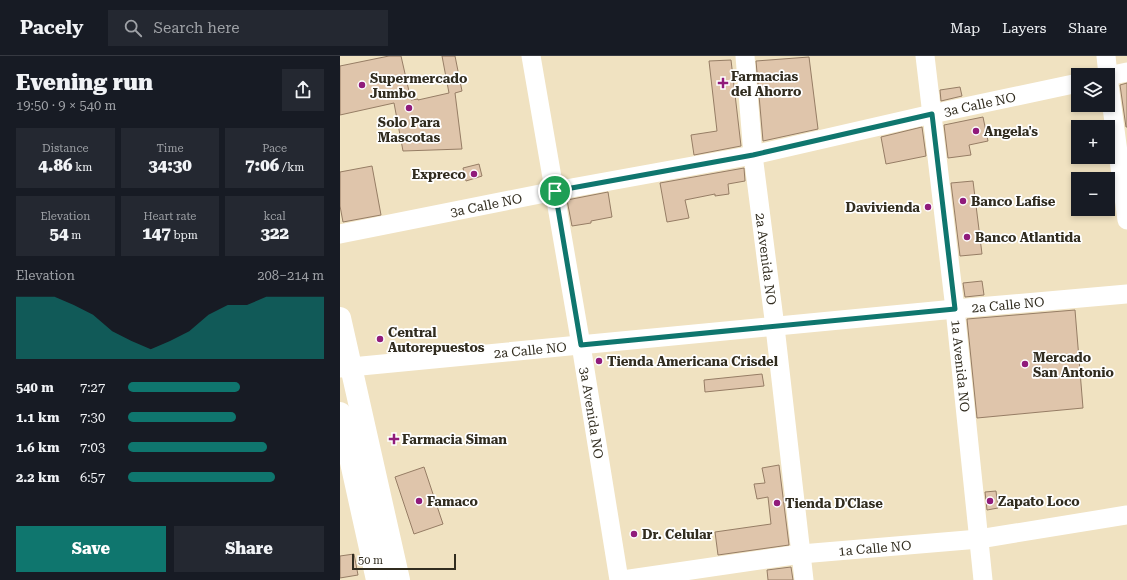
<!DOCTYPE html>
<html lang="en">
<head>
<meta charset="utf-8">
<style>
	:root { --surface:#171b24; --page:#242831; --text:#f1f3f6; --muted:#9ea1a6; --line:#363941; --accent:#0f766e }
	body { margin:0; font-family:"Roboto Serif",serif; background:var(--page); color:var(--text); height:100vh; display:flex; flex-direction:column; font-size:15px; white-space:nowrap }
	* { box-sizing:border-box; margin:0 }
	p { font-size:13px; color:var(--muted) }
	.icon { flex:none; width:22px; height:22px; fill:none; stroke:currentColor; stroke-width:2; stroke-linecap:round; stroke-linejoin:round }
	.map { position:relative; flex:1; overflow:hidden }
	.panel { display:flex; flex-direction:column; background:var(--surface); width:340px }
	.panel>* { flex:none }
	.tools { position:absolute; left:731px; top:12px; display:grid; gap:8px }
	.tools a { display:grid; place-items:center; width:44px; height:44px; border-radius:0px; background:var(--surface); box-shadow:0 2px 6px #0003; font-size:20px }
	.scale { position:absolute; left:12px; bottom:10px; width:104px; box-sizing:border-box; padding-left:4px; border:2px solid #312c1f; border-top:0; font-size:11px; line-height:14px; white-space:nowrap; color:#312c1f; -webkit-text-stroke:3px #fff; paint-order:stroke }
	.pin { position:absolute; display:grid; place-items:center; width:34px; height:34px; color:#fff; margin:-17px; border:2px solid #fff; border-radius:50%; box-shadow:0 1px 4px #0007 }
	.round { display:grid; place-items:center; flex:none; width:42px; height:42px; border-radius:0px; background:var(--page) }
	.overview { display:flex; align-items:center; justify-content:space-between; height:68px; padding:0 16px }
	h1 { font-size:22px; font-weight:800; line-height:30px }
	.figures { display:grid; grid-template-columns:repeat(3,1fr); gap:6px; height:68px; padding:4px 16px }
	.figures div { display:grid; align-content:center; border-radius:0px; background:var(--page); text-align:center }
	.figures b { font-size:17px; font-weight:800 }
	.figures small { font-size:11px; font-weight:400 }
	.figures p { font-size:11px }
	.chart { height:112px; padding:8px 16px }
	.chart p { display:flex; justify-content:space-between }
	.chart svg { width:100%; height:72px; margin-top:4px; fill:var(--accent); opacity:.7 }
	.cta { display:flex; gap:8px; margin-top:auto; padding:8px 16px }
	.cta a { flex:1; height:46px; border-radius:0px; background:var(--accent); color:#fff; font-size:16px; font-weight:800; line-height:46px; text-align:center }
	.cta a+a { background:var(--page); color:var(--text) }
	ul { padding:0 16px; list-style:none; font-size:13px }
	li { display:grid; grid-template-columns:64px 48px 1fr; align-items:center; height:30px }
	li i { height:10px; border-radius:5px; background:var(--accent) }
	header { display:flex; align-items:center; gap:24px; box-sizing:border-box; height:56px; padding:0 20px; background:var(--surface); border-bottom:1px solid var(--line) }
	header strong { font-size:19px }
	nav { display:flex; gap:22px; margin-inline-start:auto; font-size:14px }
	.search { width:280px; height:36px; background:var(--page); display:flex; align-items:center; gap:10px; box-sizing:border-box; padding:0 14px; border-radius:0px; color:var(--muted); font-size:15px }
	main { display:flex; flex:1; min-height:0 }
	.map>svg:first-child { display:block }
</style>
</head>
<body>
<header>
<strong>Pacely</strong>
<div class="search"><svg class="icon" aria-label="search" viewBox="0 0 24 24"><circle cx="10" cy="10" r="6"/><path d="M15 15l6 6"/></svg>Search here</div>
<nav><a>Map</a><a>Layers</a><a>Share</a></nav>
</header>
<main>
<section class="panel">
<div class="overview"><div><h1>Evening run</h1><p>19:50 · 9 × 540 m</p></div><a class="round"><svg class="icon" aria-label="share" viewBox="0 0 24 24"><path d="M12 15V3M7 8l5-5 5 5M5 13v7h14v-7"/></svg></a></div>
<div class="figures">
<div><p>Distance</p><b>4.86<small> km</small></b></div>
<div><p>Time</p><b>34:30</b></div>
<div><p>Pace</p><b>7:06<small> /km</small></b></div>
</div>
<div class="figures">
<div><p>Elevation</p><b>54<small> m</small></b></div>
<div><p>Heart rate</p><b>147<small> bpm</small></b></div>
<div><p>kcal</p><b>322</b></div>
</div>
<div class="chart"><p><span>Elevation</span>208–214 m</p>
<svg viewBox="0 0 160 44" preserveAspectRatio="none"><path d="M0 44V6L10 6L20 6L30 11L40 17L50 27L60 33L70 38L80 33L90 27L100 17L110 11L120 11L130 6L140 6L150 6L160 6V44z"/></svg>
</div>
<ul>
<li><b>540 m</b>7:27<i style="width:57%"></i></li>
<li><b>1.1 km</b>7:30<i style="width:55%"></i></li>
<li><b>1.6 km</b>7:03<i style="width:71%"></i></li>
<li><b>2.2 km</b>6:57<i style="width:75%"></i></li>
</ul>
<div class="cta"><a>Save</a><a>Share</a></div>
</section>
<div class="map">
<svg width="787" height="524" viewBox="0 0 787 524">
	<rect width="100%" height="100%" fill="#f0e2c1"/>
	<g fill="#dfc5ab" stroke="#967d65">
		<polygon points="49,0 61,0 71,44 78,43 78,44 109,37 102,0 115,0 122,35 115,37 122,93 63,95 54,47 0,59 0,10"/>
		<polygon points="469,1 478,73 423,85 416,5"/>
		<polygon points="391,4 401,90 354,99 351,79 377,75 369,5"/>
		<polygon points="787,27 787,71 786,71 780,29"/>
		<polygon points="620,31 622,40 601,45 600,34"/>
		<polygon points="643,61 648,85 629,89 631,99 608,102 604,69"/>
		<polygon points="582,71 586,100 546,108 541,81"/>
		<polygon points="139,108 142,120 126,125 123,112"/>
		<polygon points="32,110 41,159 3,166 0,150 0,116"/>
		<polygon points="404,112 405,125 388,128 389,138 375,140 375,138 345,144 349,162 327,166 320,127"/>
		<polygon points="633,125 642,198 620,200 611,127"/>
		<polygon points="268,136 272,161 251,165 251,167 232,170 227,144"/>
		<polygon points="642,225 644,239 625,241 623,227"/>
		<polygon points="735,254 743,352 637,362 627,263"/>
		<polygon points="422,318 424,330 365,336 364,324"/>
		<polygon points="439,409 449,489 378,499 375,476 431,468 428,441 417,443 414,428 425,427 422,412"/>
		<polygon points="84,411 103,468 74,478 55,421"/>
		<polygon points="656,435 658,452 647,454 645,436"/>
		<polygon points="14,498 18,519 0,522 0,500"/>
		<polygon points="451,511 453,524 428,524 427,514"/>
	</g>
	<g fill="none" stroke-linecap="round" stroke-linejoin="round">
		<g stroke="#fff" stroke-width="19">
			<path id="s1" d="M191,0L241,289L279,524"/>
			<path id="s2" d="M405,0L413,99L435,271L464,524"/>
			<path id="s3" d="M585,0L615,253L643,524"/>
			<polyline points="766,0 768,19"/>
			<polyline points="768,20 787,16"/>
			<polyline points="768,21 787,164"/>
			<path id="s4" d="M0,178L215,135L413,99L592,58L738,27"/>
			<path id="s5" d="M0,312L615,253L787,238"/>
			<path id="s6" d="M283,524L461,498L639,483L787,459"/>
		</g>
		<g stroke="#fff" stroke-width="22">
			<polyline points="0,262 59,524"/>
			<polyline points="0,357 37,524"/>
		</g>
	</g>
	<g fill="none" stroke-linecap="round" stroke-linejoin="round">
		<defs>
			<polygon id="route" points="592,58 615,253 241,289 215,135 413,99"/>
		</defs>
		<use href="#route" stroke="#fff" stroke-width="8"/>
		<use href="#route" stroke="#0f766e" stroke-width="5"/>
	</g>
	<g fill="#901b7b" stroke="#fff" stroke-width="1.5">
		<path d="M381 21h4v4h4v4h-4v4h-4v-4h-4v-4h4z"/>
		<circle cx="22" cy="29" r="4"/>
		<circle cx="69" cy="52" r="4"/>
		<circle cx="636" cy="75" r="4"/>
		<circle cx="134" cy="118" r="4"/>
		<circle cx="623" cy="145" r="4"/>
		<circle cx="588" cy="151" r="4"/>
		<circle cx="627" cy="181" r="4"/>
		<circle cx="40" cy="283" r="4"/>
		<circle cx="259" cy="305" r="4"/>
		<circle cx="685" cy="308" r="4"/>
		<path d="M52 377h4v4h4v4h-4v4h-4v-4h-4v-4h4z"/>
		<circle cx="79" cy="445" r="4"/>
		<circle cx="650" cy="445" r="4"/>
		<circle cx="437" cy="447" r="4"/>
		<circle cx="294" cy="478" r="4"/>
	</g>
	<g text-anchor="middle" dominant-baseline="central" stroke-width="3.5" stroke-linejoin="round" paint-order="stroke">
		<g font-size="13" font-weight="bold" fill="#312c1f" stroke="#fff" text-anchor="start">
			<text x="391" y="20">Farmacias<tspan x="391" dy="15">del Ahorro</tspan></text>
			<text x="30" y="22">Supermercado<tspan x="30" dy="15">Jumbo</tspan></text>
			<text x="69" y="66" text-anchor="middle">Solo Para<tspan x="69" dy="15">Mascotas</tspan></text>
			<text x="644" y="75">Angela's</text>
			<text x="126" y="118" text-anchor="end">Expreco</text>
			<text x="631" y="145">Banco Lafise</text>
			<text x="580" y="151" text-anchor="end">Davivienda</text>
			<text x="635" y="181">Banco Atlantida</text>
			<text x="48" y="276">Central<tspan x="48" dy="15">Autorepuestos</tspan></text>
			<text x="693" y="301">Mercado<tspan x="693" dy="15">San Antonio</tspan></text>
			<text x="267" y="305">Tienda Americana Crisdel</text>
			<text x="62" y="383">Farmacia Siman</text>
			<text x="87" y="445">Famaco</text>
			<text x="658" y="445">Zapato Loco</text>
			<text x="445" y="447">Tienda D'Clase</text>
			<text x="302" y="478">Dr. Celular</text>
		</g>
		<g font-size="13" fill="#312c1f" stroke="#fff">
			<text stroke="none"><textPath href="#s4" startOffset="653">3a Calle NO</textPath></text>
			<text stroke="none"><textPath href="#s4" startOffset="149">3a Calle NO</textPath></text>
			<text stroke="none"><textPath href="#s2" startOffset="204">2a Avenida NO</textPath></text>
			<text stroke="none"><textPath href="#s5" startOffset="671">2a Calle NO</textPath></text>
			<text stroke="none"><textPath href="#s5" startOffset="191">2a Calle NO</textPath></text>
			<text stroke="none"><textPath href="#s3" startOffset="312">1a Avenida NO</textPath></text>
			<text stroke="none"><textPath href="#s1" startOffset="362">3a Avenida NO</textPath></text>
			<text stroke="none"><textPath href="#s6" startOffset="254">1a Calle NO</textPath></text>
		</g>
	</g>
</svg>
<div class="tools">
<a><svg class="icon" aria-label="layers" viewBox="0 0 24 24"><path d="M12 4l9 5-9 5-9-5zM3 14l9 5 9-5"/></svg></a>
<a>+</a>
<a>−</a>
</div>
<div class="scale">50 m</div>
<div class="pin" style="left:215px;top:135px;background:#1e9e55"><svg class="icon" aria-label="arrive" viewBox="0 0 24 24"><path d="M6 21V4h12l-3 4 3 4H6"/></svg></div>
</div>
</main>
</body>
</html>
